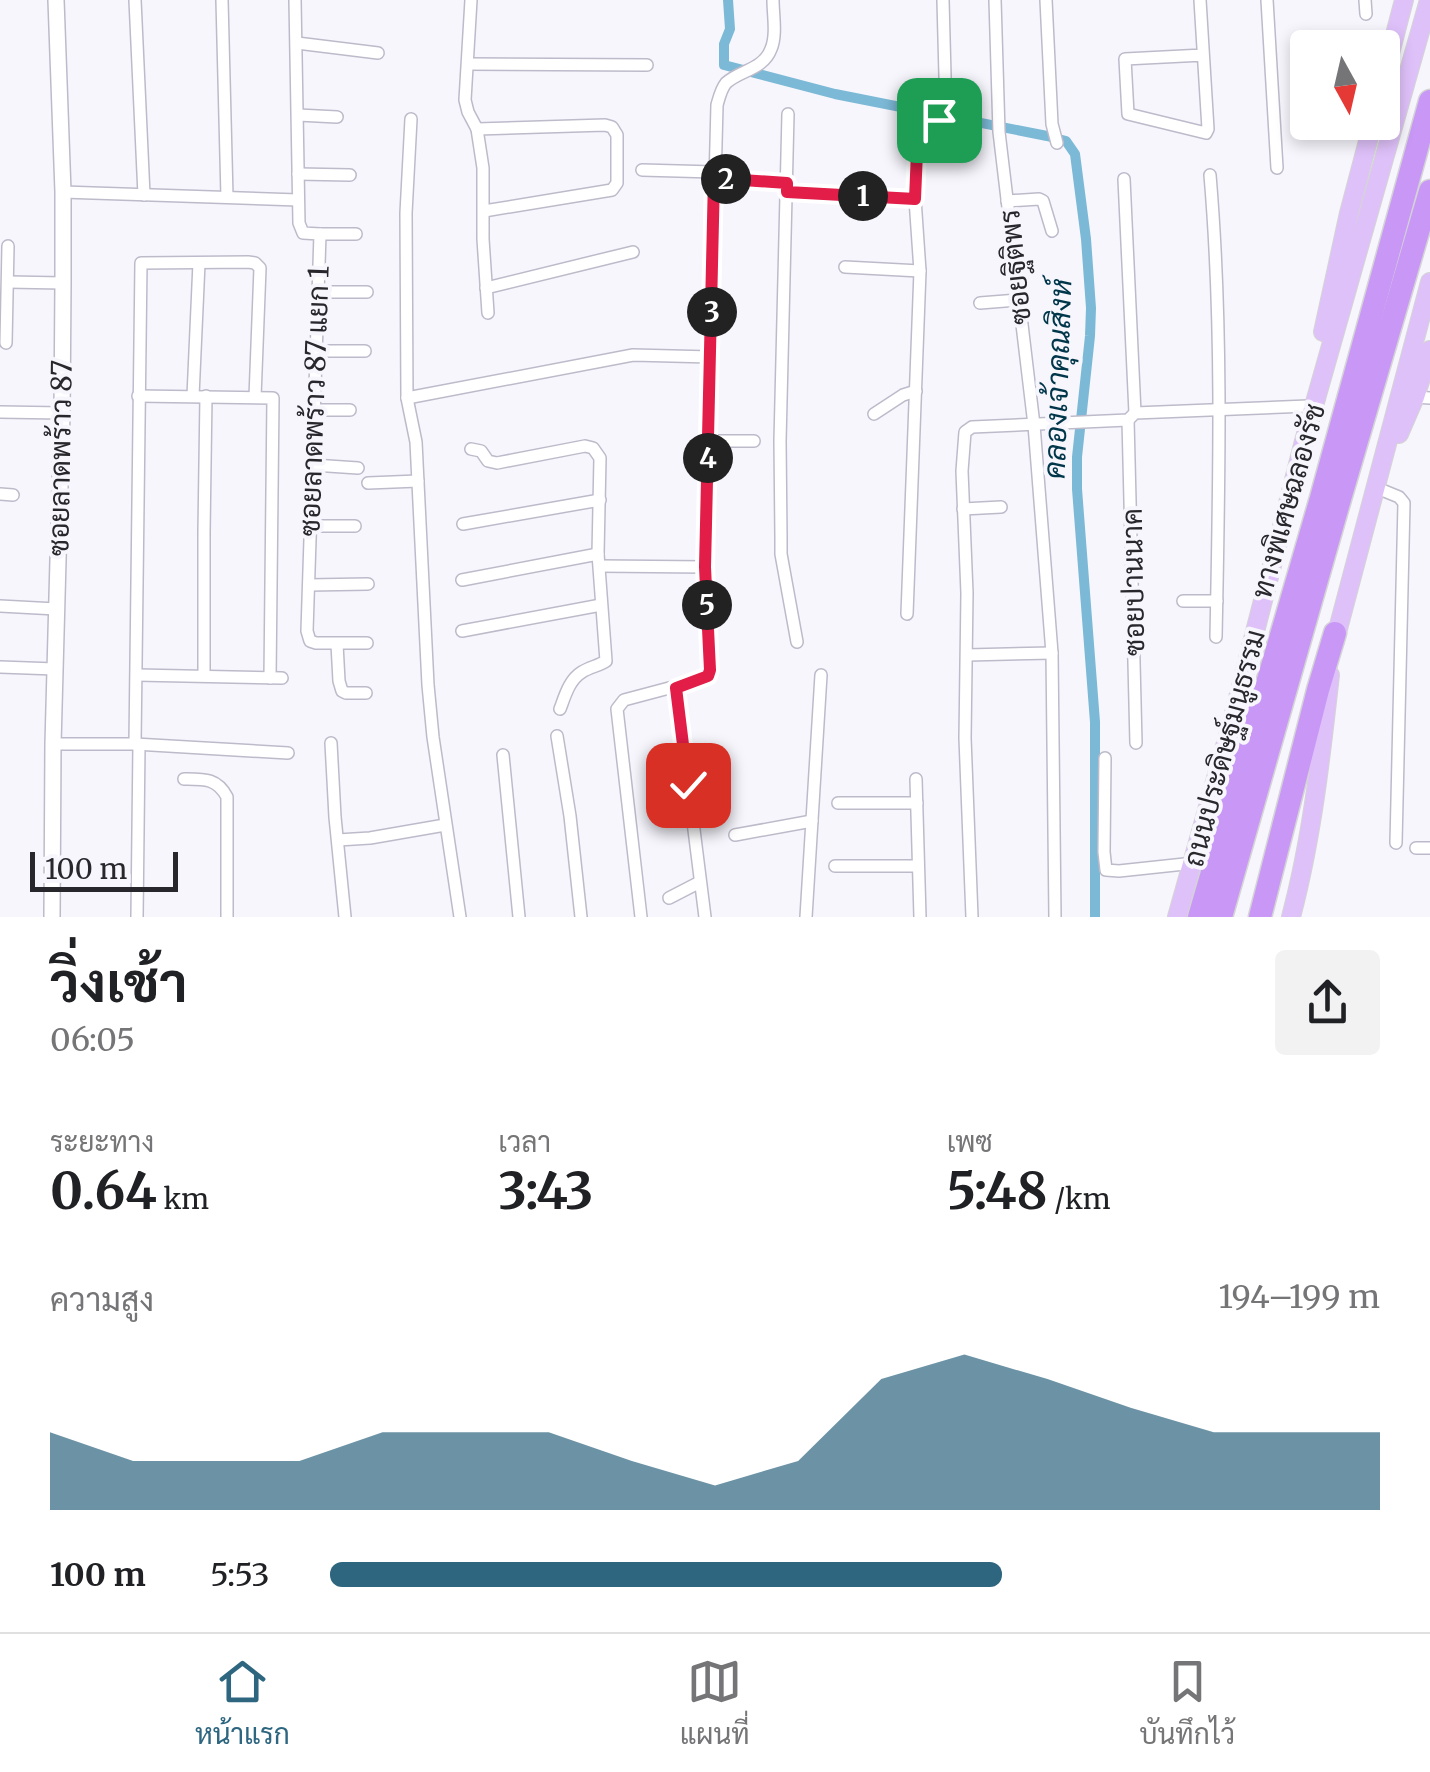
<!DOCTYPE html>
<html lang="th">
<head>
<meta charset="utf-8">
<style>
	:root { --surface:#fff; --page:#f2f2f2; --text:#202124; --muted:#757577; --line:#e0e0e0; --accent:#2e6680 }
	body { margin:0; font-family:Merriweather,Sarabun,serif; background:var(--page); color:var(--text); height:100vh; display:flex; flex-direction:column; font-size:38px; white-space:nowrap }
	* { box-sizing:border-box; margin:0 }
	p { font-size:32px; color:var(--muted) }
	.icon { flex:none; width:55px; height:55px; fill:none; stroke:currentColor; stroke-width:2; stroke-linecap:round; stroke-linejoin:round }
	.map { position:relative; height:917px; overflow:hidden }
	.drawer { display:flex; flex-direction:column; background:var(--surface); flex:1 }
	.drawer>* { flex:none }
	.needle { width:65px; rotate:172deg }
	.fabs { position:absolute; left:1290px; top:30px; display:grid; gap:20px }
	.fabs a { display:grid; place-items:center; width:110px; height:110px; border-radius:10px; background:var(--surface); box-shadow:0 5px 15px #0003; font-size:50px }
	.scale { position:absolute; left:30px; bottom:25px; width:148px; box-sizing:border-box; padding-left:10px; border:5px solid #28272c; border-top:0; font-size:28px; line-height:35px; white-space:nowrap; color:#28272c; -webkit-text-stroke:8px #f7f6fd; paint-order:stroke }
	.pin { position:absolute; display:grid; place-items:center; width:85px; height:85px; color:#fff; margin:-42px; border-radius:20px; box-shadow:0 5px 15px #0006 }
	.km { position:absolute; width:50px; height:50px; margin:-25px; border-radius:50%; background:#222; color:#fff; font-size:28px; line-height:50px; text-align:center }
	.round { display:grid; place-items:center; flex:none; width:105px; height:105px; border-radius:10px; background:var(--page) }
	.overview { display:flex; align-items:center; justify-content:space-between; height:170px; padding:0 50px }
	h1 { font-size:55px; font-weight:700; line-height:75px }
	.stats { display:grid; grid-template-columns:repeat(3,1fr); gap:15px; height:170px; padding:10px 50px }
	.stats div { display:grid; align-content:center }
	.stats b { font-size:50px; font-weight:700 }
	.stats small { font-size:28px; font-weight:400 }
	.stats p { font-size:28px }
	.chart { height:280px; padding:20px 50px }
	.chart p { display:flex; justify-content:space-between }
	.chart svg { width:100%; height:180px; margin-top:10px; fill:var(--accent); opacity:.7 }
	ul { padding:0 50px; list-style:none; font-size:32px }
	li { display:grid; grid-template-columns:160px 120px 1fr; align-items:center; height:75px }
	li i { height:25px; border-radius:12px; background:var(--accent) }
	.tabs { display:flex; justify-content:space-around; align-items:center; height:140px; border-top:2px solid var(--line); background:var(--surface); font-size:28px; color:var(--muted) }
	.tabs a { display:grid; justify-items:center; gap:5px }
	.tabs .active { color:var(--accent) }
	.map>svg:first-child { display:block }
</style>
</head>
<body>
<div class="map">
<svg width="1430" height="917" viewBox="0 0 1430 917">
	<rect width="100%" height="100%" fill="#f7f6fd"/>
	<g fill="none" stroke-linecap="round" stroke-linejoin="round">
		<polyline stroke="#7cb9d6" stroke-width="10" points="728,0 730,29 724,44 724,65 835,94 1047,136 1066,141 1075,154 1086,239 1091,308 1090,336 1077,457 1077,489 1095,722 1095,917"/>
		<defs>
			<g id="minor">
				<polyline points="135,0 144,195"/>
				<polyline points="222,0 227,197"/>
				<polyline points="295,0 299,223 303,233 320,234 307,631 310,641 316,643 367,643"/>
				<polyline points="471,0 465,100 468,112 477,129 483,168 483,239 488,313"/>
				<polyline points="995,0 999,132 1034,425 1052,653 1055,917"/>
				<polyline points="1046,0 1052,124 1057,143"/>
				<polyline points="1200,0 1208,129 1206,133 1128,114 1125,59 1203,55"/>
				<polyline points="1267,0 1277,168"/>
				<polyline points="1365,0 1366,14"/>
				<polyline points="297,43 378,53"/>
				<polyline points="468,64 647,65"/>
				<polyline points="788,114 780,441 781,537 781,554 797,642"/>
				<polyline points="298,115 337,117"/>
				<polyline points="411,119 406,213 407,398 416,442 428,685 433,737 460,917"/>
				<polyline points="477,129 605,125 612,127 617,135 617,183 612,190 484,211"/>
				<polyline points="642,170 714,172"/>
				<polyline points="298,174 350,175"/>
				<path d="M1210,175C1223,328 1219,483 1216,637"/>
				<polyline points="714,178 787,183"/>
				<polyline points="1124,179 1135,413"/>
				<polyline points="63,192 298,200"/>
				<polyline points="787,192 915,199"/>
				<polyline points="1007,201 1039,199 1043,201 1052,231"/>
				<polyline points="320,234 356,234"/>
				<polyline points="845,267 920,271"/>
				<polyline points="8,282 63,283"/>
				<polyline points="486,288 633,252"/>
				<polyline points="318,292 367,292"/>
				<polyline points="980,303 1018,300"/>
				<polyline points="6,343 8,246"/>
				<polyline points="317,351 365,351"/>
				<polyline points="138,396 273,398 270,678"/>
				<polyline points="193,396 199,263"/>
				<polyline points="1415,397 1430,398"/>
				<polyline points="407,398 633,355 711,357"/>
				<polyline points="315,410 350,410"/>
				<polyline points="0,412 62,413"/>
				<polyline points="874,414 903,395 916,391"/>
				<polyline points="1128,420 1136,743"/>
				<polyline points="708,441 754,441"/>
				<path d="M471,449L481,451L488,461L497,463L585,446L593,448L600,458L598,554L606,661C598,666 590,667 582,672C569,680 565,696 560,709"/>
				<polyline points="313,465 358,468"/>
				<polyline points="368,483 418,481"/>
				<polyline points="1377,488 1399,497 1404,503 1396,843"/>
				<polyline points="0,494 13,495"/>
				<polyline points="963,509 1001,507"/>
				<polyline points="463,524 600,500"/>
				<polyline points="310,526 355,526"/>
				<polyline points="600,566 705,567"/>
				<polyline points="462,580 598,554"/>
				<polyline points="309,585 368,584"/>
				<polyline points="1183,601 1217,601"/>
				<polyline points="0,606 56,609"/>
				<path d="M907,614L920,271L915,199L918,128C925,120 937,123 946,114L943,0"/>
				<polyline points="462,631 601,605"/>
				<polyline points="337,644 339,681 342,691 346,693 366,693"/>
				<polyline points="967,655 1052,653"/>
				<polyline points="0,667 55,669"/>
				<polyline points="137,675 282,678"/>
				<polyline points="204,675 204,532 206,396"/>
				<polyline points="676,687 705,917"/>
				<polyline points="557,736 570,816 581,917"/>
				<polyline points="331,743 335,817 345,917"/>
				<polyline points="53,744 135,744 288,753"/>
				<polyline points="135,744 141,263 248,262 255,263 260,268 255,397"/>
				<polyline points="503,755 519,917"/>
				<polyline points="1105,758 1104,852 1106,870 1119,871 1194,863"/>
				<path d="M184,779C204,779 217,778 227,797V917"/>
				<polyline points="916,779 920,917"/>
				<polyline points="838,803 917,803"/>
				<polyline points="735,835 812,821"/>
				<polyline points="338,840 370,838 445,825"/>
				<polyline points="1416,848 1430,848"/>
				<polyline points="835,866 918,866"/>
				<polyline points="669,898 700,882"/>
				<polyline points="137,917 139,745"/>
				<path d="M641,917L617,709L624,700L703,679L708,676L710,670L705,567L717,105C719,98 721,89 726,83C740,70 763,70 771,49C777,35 773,15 773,0"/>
				<polyline points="806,917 821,675"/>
				<polyline points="972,917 965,738 967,593 962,471 965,432 972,427 1128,420 1135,413 1308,406"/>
			</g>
			<polyline id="tertiary" points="52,917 53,744 62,413 63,283 63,192 56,0"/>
			<g id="primary">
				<polyline points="1382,84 1404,0"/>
				<polyline points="1323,332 1349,213 1373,122"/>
				<polyline points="1399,434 1415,397 1430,350"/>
				<polyline points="1334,644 1430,282"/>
				<polyline points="1177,917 1231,725 1304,441 1429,0"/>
				<path d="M1291,917C1312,838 1321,756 1330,675"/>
			</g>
			<g id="motorway">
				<polyline points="1199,917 1321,498 1430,101"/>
				<polyline points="1221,917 1340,499 1430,191"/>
				<polyline points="1260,917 1318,690 1335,633"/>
			</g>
		</defs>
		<use href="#minor" stroke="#bdbbca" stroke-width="14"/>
		<use href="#tertiary" stroke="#bdbbca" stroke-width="18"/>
		<use href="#primary" stroke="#d4d4d5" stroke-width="20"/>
		<use href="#motorway" stroke="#d4d4d5" stroke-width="25"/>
		<use href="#minor" stroke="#fff" stroke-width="11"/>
		<use href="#tertiary" stroke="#fff" stroke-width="15"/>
		<use href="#primary" stroke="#dfc1fa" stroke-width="18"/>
		<use href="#motorway" stroke="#c998f7" stroke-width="22"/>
	</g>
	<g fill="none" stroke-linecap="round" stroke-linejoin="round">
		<defs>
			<polyline id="route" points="688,785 676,688 708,676 710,670 705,567 714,178 787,183 787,192 915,199 918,128 921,124 939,120"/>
		</defs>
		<use href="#route" stroke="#fff" stroke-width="20"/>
		<use href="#route" stroke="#e11d48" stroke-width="12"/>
	</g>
	<g text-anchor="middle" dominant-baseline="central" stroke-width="8" stroke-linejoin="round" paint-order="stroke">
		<g font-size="28" fill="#28272c" stroke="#f7f6fd">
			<text transform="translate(1015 267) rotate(-96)">ซอยฐิติพร</text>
			<text transform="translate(314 401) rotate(-88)">ซอยลาดพร้าว 87 แยก 1</text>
			<text transform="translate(60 458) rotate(-89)">ซอยลาดพร้าว 87</text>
			<text transform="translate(1288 501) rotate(-74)">ทางพิเศษฉลองรัช</text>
			<text transform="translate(1133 582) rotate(-91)">ซอยปานนาค</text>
			<text transform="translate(1224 748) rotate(-75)">ถนนประดิษฐ์มนูธรรม</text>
		</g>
		<g font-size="30" font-style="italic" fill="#00364a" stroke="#f7f6fd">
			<text transform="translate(1057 379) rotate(-88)">คลองเจ้าคุณสิงห์</text>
		</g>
	</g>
</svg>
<div class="fabs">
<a><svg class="needle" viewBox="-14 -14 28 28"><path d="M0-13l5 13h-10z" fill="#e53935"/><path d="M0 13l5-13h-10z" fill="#757577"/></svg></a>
</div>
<div class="scale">100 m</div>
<div class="pin" style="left:939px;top:120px;background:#1e9e55"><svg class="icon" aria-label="arrive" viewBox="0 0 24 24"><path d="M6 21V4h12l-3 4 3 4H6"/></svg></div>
<div class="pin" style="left:688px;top:785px;background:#d93025"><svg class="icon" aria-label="check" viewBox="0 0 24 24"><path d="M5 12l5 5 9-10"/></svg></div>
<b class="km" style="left:863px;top:196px">1</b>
<b class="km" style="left:726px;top:179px">2</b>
<b class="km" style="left:712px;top:312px">3</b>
<b class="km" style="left:708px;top:458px">4</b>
<b class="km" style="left:707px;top:605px">5</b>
</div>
<section class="drawer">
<div class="overview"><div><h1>วิ่งเช้า</h1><p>06:05</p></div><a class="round"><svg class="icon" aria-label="share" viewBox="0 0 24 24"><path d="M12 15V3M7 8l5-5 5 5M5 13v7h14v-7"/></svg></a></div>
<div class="stats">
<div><p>ระยะทาง</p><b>0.64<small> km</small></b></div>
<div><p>เวลา</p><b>3:43</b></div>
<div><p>เพซ</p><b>5:48<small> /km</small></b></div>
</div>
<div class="chart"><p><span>ความสูง</span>194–199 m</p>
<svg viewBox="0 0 160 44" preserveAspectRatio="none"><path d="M0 44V25L10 32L20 32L30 32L40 25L50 25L60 25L70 32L80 38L90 32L100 12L110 6L120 12L130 19L140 25L150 25L160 25V44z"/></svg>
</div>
<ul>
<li><b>100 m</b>5:53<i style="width:64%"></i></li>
</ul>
</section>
<nav class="tabs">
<a class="active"><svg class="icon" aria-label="home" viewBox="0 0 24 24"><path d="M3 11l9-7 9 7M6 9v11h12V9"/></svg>หน้าแรก</a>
<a><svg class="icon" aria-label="map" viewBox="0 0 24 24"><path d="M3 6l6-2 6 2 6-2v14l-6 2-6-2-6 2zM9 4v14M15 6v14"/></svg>แผนที่</a>
<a><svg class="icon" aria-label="saved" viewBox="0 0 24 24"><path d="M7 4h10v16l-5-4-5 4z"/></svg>บันทึกไว้</a>
</nav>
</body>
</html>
